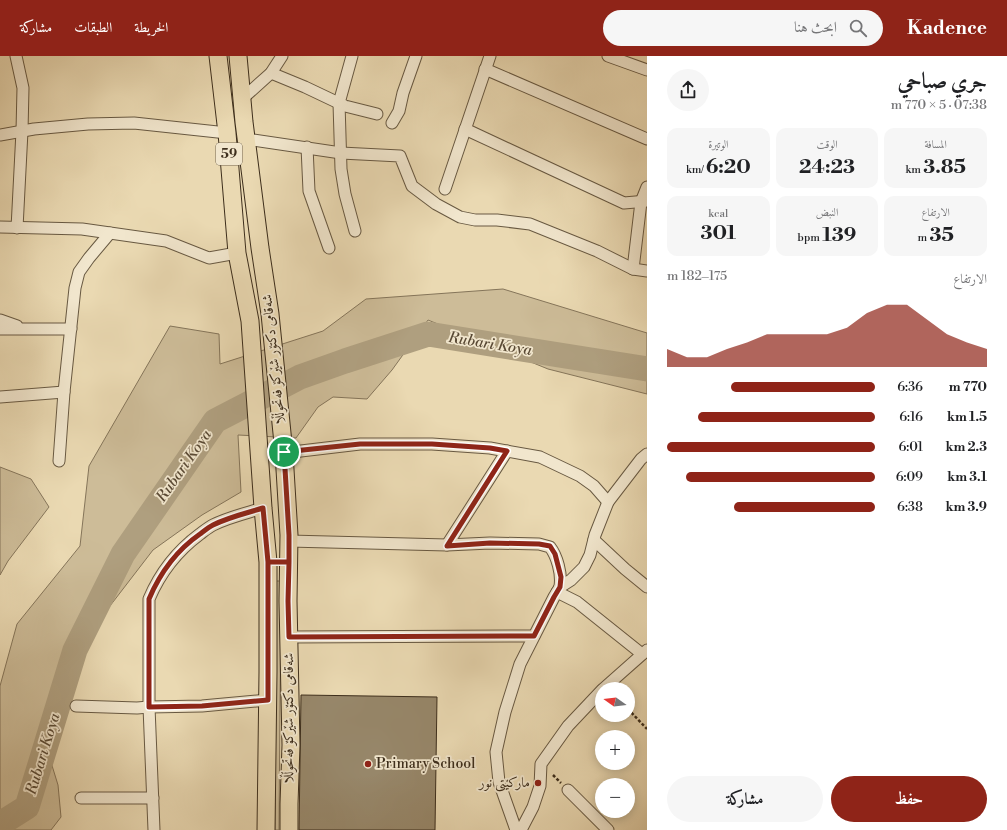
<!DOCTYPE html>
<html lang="ar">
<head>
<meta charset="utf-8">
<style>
	:root { --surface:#fff; --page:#f6f6f6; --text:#202124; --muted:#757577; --accent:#8f2418 }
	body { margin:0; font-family:"Libre Bodoni",Amiri,serif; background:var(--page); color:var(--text); direction:rtl; height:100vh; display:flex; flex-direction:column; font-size:15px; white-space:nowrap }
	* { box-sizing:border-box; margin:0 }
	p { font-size:13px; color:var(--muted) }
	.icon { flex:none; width:22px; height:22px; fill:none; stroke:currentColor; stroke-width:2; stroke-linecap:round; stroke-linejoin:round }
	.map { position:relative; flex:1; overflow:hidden; direction:ltr }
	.sheet { display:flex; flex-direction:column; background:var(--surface); width:360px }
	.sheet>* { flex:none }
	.needle { width:26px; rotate:284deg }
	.tools { position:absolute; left:595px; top:626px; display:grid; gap:8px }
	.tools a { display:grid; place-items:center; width:40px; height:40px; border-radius:50%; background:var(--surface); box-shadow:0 2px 10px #0003; font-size:20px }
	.pin { position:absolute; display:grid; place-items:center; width:34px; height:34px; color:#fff; margin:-17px; border:2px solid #fff; border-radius:50%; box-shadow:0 1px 4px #0007 }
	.round { display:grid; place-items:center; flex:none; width:42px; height:42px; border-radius:21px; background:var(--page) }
	.overview { display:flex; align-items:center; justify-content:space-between; height:68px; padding:0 20px }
	h1 { font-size:22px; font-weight:700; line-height:30px }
	.figures { display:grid; grid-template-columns:repeat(3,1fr); gap:6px; height:68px; padding:4px 20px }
	.figures div { display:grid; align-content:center; border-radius:10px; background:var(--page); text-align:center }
	.figures b { font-size:20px; font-weight:700 }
	.figures small { font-size:11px; font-weight:400 }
	.figures p { font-size:11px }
	.chart { height:112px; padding:8px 20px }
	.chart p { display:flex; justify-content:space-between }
	.chart svg { width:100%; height:72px; margin-top:4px; fill:var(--accent); opacity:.7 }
	.cta { display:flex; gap:8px; margin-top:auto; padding:8px 20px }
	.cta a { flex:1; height:46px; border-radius:24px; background:var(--accent); color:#fff; font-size:16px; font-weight:700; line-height:46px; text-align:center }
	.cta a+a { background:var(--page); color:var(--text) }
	ul { padding:0 20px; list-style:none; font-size:13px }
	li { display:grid; grid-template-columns:64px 48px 1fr; align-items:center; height:30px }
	li i { height:10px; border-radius:5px; background:var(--accent) }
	header { display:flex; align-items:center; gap:24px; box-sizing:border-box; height:56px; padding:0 20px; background:var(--accent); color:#fff }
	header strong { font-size:19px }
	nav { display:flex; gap:22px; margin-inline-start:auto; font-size:14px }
	.search { width:280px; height:36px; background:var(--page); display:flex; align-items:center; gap:10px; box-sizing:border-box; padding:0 14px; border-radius:22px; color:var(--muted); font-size:15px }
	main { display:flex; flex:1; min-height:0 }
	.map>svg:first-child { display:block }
</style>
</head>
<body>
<header>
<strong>Kadence</strong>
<div class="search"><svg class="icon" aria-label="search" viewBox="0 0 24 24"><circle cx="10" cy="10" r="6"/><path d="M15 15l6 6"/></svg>ابحث هنا</div>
<nav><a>الخريطة</a><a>الطبقات</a><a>مشاركة</a></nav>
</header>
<main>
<section class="sheet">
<div class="overview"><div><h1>جري صباحي</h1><p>07:38 · 5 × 770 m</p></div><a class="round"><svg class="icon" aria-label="share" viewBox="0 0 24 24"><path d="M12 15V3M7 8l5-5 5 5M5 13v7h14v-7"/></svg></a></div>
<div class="figures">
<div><p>المسافة</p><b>3.85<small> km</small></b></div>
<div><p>الوقت</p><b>24:23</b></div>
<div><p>الوتيرة</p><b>6:20<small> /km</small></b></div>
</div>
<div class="figures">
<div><p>الارتفاع</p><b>35<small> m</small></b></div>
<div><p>النبض</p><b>139<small> bpm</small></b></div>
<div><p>kcal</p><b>301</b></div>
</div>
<div class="chart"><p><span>الارتفاع</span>175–182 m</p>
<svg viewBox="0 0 160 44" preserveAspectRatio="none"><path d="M0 44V33L10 38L20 38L30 33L40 29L50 24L60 24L70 24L80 24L90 20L100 11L110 6L120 6L130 15L140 24L150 29L160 33V44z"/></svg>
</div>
<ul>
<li><b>770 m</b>6:36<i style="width:69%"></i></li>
<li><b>1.5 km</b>6:16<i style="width:85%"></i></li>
<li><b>2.3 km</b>6:01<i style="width:100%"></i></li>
<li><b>3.1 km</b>6:09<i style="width:91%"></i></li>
<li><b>3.9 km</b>6:38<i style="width:68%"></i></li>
</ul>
<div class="cta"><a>حفظ</a><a>مشاركة</a></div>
</section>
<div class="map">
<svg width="647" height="774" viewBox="0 0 647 774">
	<rect width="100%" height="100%" fill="#ead9b2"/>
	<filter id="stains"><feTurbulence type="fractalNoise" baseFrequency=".005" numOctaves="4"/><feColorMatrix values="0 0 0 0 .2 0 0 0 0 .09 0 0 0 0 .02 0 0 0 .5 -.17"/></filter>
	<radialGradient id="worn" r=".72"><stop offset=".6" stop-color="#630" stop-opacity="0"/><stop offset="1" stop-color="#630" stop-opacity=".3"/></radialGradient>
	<g fill="#cdbc98" stroke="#85755a">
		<polygon points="503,233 647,277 647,338 548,313 428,264 392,314 367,343 333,341 318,351 296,382 238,379 241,436 202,459 153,494 83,585 50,703 58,729 61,761 51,774 0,774 0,630 17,568 80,490 89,410 170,270 219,278 220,308 323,275 366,243"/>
		<polygon points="0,411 31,423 49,451 8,505 0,519"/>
		<polygon points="276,525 281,525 279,774 275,774"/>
	</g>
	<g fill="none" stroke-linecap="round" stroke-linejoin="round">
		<polyline stroke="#af9f7f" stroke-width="25" points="0,768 27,751 75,594 123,498 215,365 300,321 345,305 428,278 647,313"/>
	</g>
	<polygon fill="#97876a" stroke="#3d2e1c" points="301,639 437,641 435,774 299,774"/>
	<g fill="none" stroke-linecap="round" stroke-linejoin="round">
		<defs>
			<g id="street">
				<polyline points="16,0 23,32 22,75 17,172"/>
				<polyline points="352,0 339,47 341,113 345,138 355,175"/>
				<polyline points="608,0 647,14"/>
				<polyline points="485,13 647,83"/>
				<polyline points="271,17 305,31 345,50 377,58"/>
				<polyline points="242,43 271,17 282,0"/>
				<polyline points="392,67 399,55 403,37 416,0"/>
				<polyline points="465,73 624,147 647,145"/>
				<polyline points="0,79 34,73 88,68 134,67 227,77"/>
				<polyline points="246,83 341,97 400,100 412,130 436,148 460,161 475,164 497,164 530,168 597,195 633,213 647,215"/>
				<polyline points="307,91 309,135 329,192"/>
				<polyline points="445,133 490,0"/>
				<polyline points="0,171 82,173 166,185 209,202 237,197"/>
				<polyline points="633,213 641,146 647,131"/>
				<polyline points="0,264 17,270"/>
				<polyline points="0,273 71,273"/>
				<polyline points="0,341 64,336"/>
				<polyline points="284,397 360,388 432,388 490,392 540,401 580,420 594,430 608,446"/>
				<polyline points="59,405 64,336 75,232 79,216 89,202 110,177"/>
				<polyline points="594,484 625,513 647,531"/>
				<path d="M289,485L447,489L490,487L539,488L550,491C557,500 562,518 560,530C559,534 556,537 554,541L520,608L505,656L496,696L499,726L516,774"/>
				<polyline points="447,489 507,395"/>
				<polyline points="560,531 571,524 584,511 590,499 595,479 608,446 641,403 647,398"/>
				<polyline points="557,536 577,546 642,598"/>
				<polyline points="289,581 534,580"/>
				<polyline points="603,633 647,594"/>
				<polyline points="76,650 137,652 149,651 202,650 268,644"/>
				<polyline points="568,734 608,774"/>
				<polyline points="81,742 153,742"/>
				<path d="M154,774L149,651V543C160,517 177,495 200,478C204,475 209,471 213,469C229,461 247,457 263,452"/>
				<polyline points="521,774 533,751 540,730 541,708 568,670 602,634"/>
			</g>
			<g id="primary">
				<polyline points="218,0 227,77 237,197 250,265 263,452 268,506 268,616 266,774"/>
				<polyline points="238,0 244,66 260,192 270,258 284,397 289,479 288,545 291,689 289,748 289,774"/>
			</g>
		</defs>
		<use href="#street" stroke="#685942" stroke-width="13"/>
		<use href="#primary" stroke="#3d2e1c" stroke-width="19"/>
		<g stroke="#3d2e1c" stroke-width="2.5" stroke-dasharray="3 2" stroke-linecap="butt">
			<polyline points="628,653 647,673"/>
			<polyline points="553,719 561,727"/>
		</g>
		<use href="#street" stroke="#f1e6cd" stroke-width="11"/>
		<use href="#primary" stroke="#ead9b2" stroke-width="17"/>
	</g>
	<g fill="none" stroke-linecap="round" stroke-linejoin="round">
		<defs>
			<path id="route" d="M284,396L289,479V506H268L263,452C247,457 229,461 213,469C209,471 204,475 200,478C177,494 160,517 149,543V651L202,650L268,644V506H289L288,545L289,581L534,580L554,541L560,531L561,521L555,498L550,490L539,488L490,487L447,490L507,395L490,392L432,388H360L284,396"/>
		</defs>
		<use href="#route" stroke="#fff" stroke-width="8"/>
		<use href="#route" stroke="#8f2418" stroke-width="5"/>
	</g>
	<g fill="#8f2418" stroke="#f1e6cd" stroke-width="1.5">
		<circle cx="368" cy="708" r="4"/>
		<circle cx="538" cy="727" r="4"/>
	</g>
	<g text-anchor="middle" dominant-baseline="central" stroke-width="3.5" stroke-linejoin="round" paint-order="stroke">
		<rect fill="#f1e6cd" stroke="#736551" stroke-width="1" x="216" y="87" width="26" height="22" rx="3"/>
		<g font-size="13" font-weight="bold" fill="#3d2e1c">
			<text x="229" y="98">59</text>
		</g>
		<g font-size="14" fill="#3d2e1c" stroke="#f1e6cd">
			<text transform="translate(274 303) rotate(-96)">شەقامی دکتۆر شێرکۆ فەتحوڵڵا</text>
			<text transform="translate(289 662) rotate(-90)">شەقامی دکتۆر شێرکۆ فەتحوڵڵا</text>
		</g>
		<g font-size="14" fill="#3d2e1c" stroke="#f1e6cd" text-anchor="start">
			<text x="376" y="708">Primary School</text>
			<text x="530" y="727" text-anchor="end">مارکێتی نور</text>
		</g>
		<g font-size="15" font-style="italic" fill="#5a4a35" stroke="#f1e6cd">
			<text transform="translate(490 288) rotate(9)">Rubari Koya</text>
			<text transform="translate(184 410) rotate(-55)">Rubari Koya</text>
			<text transform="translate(43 698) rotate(-73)">Rubari Koya</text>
		</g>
	</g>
	<rect width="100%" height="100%" filter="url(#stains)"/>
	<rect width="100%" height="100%" fill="url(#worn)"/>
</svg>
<div class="tools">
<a><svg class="needle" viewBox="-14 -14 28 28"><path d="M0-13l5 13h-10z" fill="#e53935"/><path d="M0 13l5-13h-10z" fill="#757577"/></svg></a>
<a>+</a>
<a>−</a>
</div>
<div class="pin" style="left:284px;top:396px;background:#1e9e55"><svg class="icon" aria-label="arrive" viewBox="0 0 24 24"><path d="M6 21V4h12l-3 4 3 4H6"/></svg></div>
</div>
</main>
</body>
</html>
